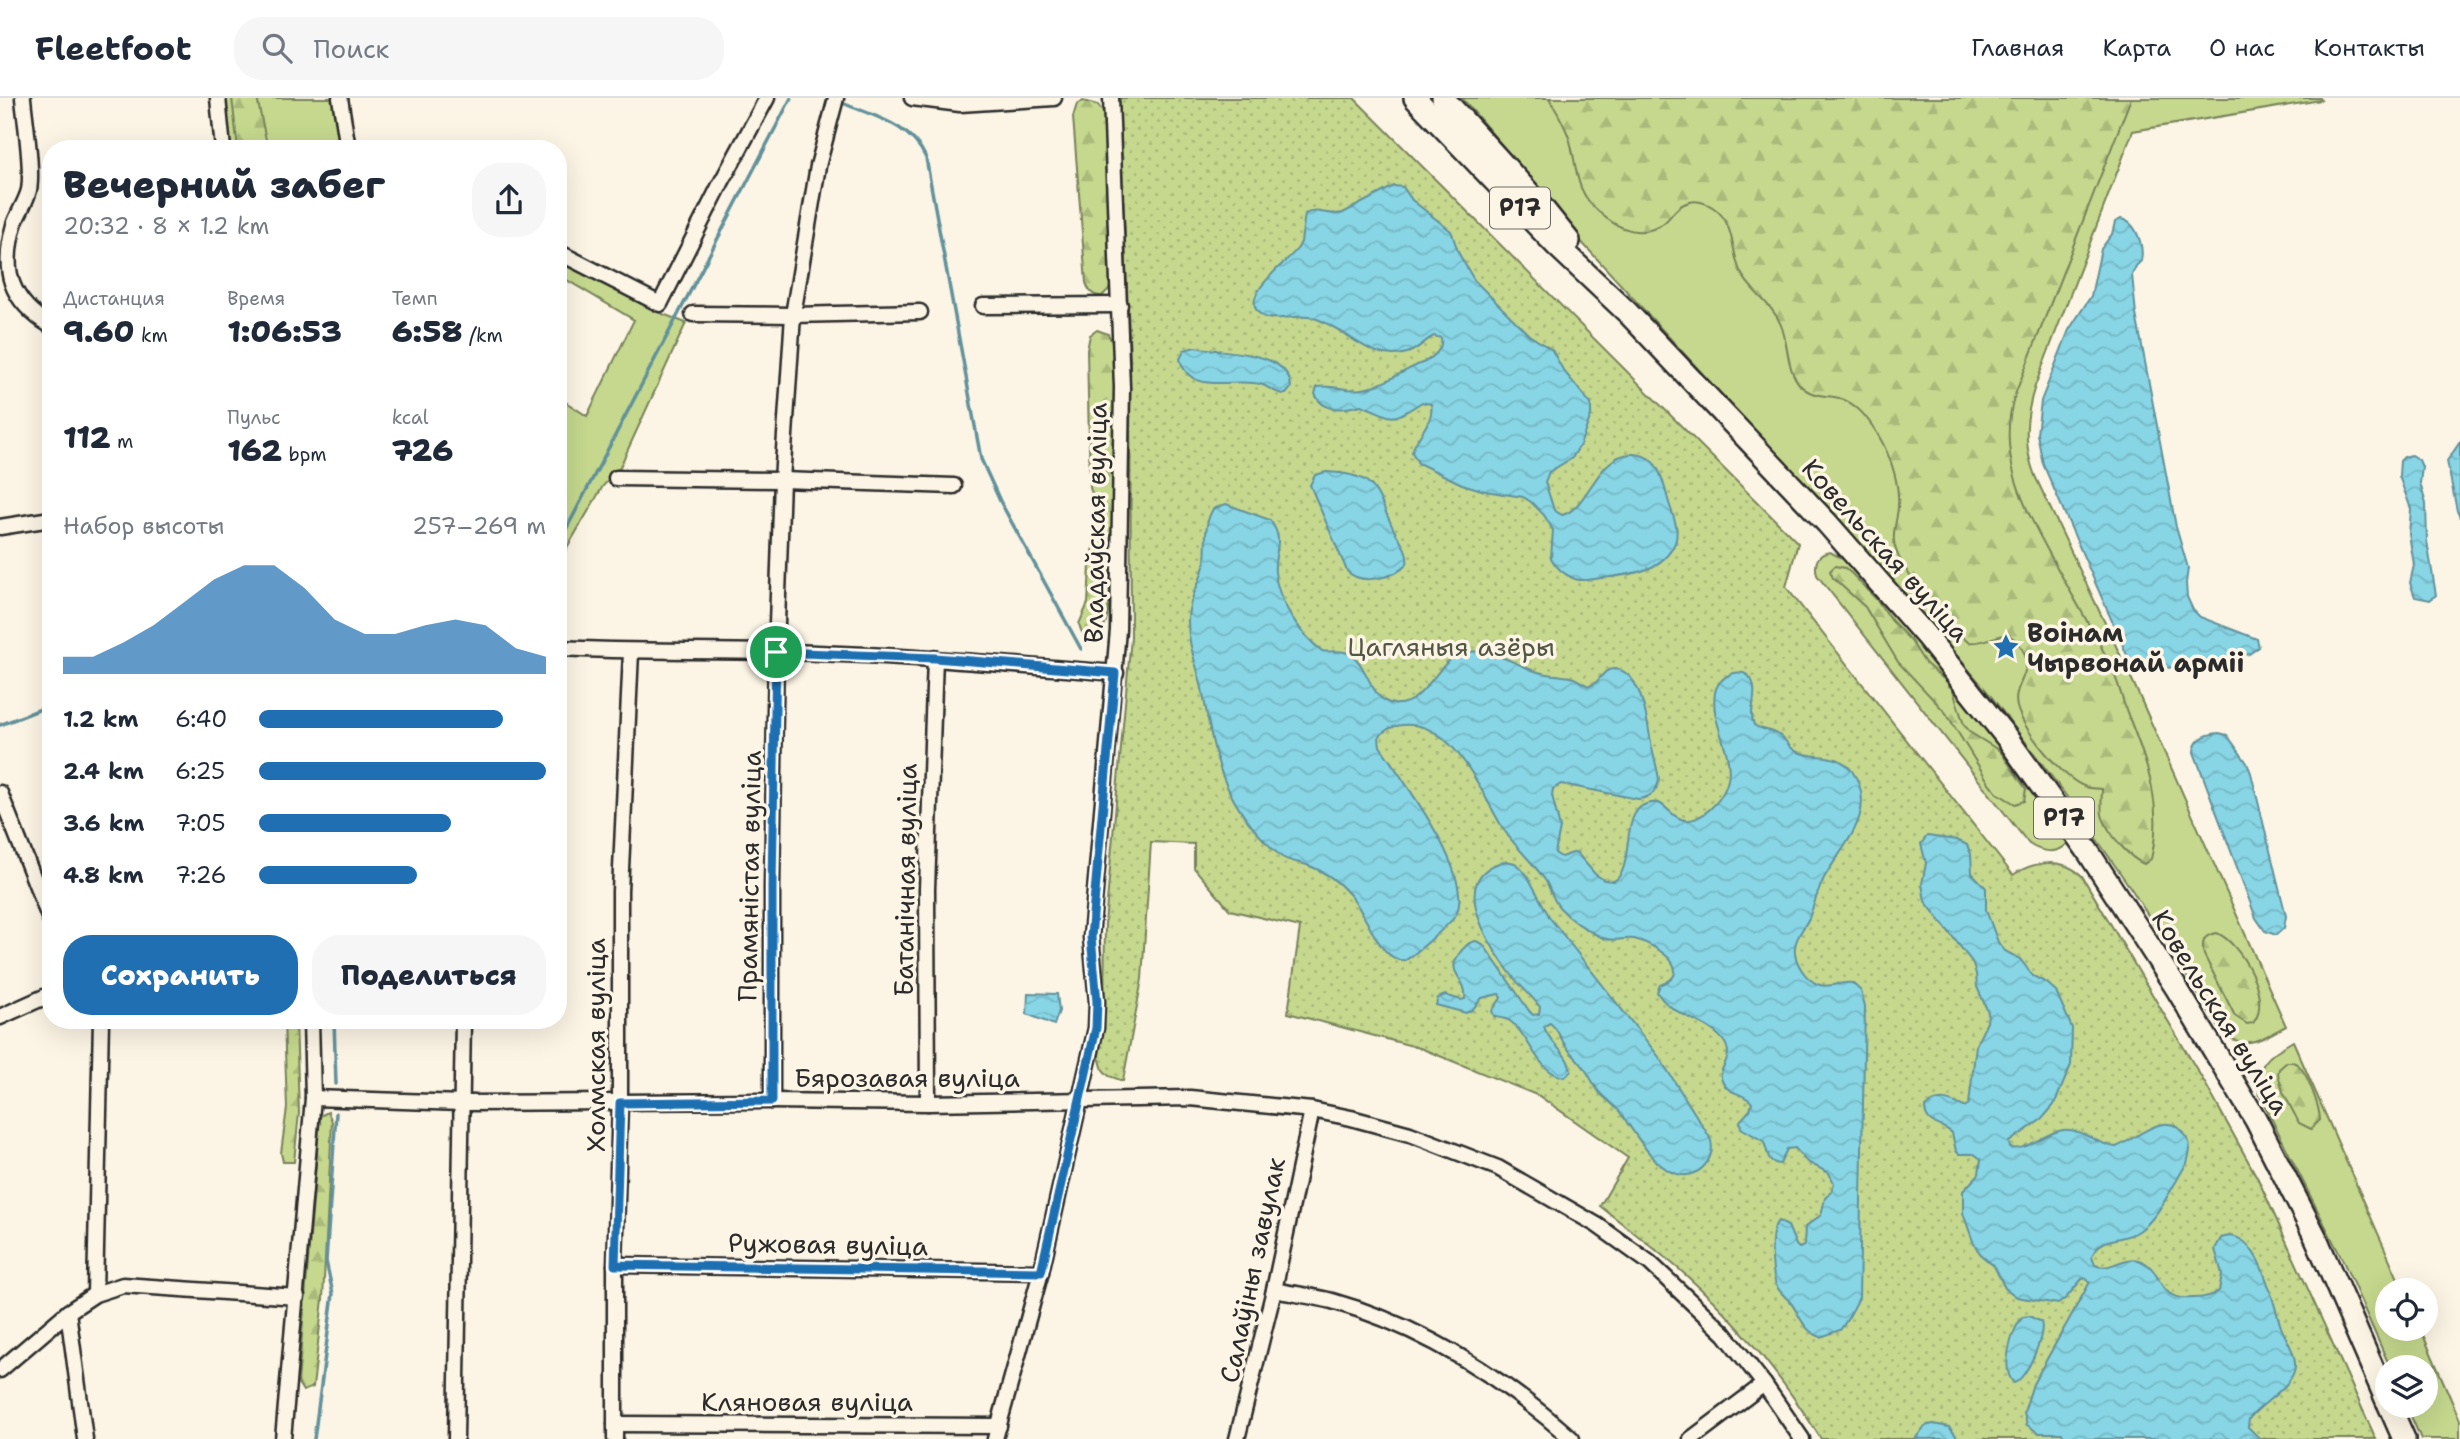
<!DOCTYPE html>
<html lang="ru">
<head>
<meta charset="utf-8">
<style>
	:root { --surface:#fff; --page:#f6f6f7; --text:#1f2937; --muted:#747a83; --line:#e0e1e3; --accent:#1f6fb2 }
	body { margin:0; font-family:"Shantell Sans",sans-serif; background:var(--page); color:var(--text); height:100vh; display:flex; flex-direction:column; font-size:26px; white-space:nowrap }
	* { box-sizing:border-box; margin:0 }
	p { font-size:23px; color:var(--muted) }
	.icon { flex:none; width:38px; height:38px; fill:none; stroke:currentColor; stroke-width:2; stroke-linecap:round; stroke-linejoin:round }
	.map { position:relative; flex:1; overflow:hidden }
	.side { position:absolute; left:42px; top:42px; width:525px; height:889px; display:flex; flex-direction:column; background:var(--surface); border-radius:28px; box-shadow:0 7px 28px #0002 }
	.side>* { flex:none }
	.buttons { position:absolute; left:2375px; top:1180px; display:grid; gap:14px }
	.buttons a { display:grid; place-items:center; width:63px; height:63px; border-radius:50%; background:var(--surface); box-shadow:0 7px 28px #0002; font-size:35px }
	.pin { position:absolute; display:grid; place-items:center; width:60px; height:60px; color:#fff; margin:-30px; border:4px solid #fff; border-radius:50%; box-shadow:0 2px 7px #0007 }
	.round { display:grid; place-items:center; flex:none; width:74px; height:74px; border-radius:28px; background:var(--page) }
	.overview { display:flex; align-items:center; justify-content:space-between; height:119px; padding:0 21px }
	h1 { font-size:38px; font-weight:800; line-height:52px }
	.figures { display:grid; grid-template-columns:repeat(3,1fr); gap:10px; height:119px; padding:7px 21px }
	.figures div { display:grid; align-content:center }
	.figures b { font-size:30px; font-weight:800 }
	.figures small { font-size:19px; font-weight:400 }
	.figures p { font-size:19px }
	.chart { height:196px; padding:14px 21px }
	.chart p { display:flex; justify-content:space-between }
	.chart svg { width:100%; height:126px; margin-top:7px; fill:var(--accent); opacity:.7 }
	.primary-button { display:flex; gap:14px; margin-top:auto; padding:14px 21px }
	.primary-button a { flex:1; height:80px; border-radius:28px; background:var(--accent); color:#fff; font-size:28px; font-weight:800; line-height:80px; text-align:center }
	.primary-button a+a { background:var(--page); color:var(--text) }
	ul { padding:0 21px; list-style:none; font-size:23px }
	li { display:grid; grid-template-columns:112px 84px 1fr; align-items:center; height:52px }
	li i { height:18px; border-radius:9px; background:var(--accent) }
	header { display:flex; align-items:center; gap:42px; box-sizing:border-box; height:98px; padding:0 35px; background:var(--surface); border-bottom:2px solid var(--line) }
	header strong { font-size:33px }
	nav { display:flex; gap:38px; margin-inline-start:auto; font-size:24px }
	.search { width:490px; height:63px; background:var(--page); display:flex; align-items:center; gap:18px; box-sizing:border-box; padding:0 24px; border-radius:28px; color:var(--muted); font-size:26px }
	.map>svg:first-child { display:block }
</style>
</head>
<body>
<header>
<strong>Fleetfoot</strong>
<div class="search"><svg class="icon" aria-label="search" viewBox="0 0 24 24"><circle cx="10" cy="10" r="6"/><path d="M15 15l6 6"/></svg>Поиск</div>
<nav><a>Главная</a><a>Карта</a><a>О нас</a><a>Контакты</a></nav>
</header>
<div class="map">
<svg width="2460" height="1341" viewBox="0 0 2460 1341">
	<defs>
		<pattern id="forest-firs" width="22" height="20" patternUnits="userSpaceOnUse" patternTransform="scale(1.75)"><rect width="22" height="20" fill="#c5d88d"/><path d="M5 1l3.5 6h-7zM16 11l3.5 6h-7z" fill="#a9ba7a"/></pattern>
		<pattern id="park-dots" width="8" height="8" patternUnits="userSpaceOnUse" patternTransform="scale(1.75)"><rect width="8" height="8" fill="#c5d88d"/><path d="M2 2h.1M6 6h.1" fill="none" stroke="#a9ba7a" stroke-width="1.8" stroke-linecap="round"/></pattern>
		<pattern id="water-waves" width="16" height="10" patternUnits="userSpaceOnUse" patternTransform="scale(1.75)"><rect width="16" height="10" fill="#87d5e5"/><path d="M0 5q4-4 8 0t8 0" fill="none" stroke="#75b7c5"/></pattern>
	</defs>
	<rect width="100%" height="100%" fill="#fcf5e5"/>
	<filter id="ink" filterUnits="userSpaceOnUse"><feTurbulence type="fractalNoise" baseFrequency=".0143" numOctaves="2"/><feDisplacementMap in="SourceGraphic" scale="14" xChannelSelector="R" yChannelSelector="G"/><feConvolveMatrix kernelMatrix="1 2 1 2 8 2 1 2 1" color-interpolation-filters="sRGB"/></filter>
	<g filter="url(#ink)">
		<g fill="#c5d88d" stroke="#78825c" stroke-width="2">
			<polygon points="225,0 332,0 341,51 230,51"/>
			<path d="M1462,0H2320L2321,2L2133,33L2035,288C2025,319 2023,347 2035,378L2134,586L2286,928C2261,941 2243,956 2220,931L2132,792L2073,707L1991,598L1898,488L1576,138L1534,85Z"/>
			<polygon points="567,168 658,214 686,225 619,371 603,388 558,465 558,299 587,318 634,222 562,179"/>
			<path d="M1830,454L1847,463L1943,569L2067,741V746C2057,757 2041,754 2029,746L1817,477C1814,465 1817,456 1830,454Z"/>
			<path d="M2293,943L2403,1192H2387V1230H2420L2460,1322V1341H2421L2406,1307H2426V1269H2390L2343,1163L2260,998C2254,966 2268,958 2293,943Z"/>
		</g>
		<g fill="url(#forest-firs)" stroke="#78825c" stroke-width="2">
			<polygon points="232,0 257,0 268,51 238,51"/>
			<path d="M1549,0H2131L2016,294C1994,355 2025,411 2054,464C2072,497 2091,529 2108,562C2118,580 2122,603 2130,622C2149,669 2163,711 2151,761L2144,766C2129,760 2109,736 2103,720C2100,712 2102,700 2102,691C2097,690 2091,691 2086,689C2063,681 2024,633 2017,609C2013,591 2024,584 2026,568C2028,557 2019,542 2009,538C1999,534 1984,547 1968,544C1948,527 1895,468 1894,443C1893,433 1896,425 1897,417C1902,390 1891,358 1877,335C1868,321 1857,305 1839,300C1825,297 1811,299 1800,287C1786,271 1789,247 1781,227C1773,206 1750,194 1740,173C1733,157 1734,138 1725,122C1717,109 1699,98 1684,106C1676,110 1671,118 1665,124C1643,142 1617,131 1599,114C1574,92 1578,72 1570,43C1566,28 1557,14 1549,0Z"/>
			<path d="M1083,3L1098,7L1106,19L1111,189L1102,198C1092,198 1089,193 1086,185L1073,19L1077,6Z"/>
			<path d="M1097,232L1108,236L1114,248C1114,312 1116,375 1113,438C1112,465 1113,493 1107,519C1105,529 1095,550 1083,536C1081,533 1080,530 1079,526L1088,505L1090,467L1101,420L1090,390L1087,252L1090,237Z"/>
			<polygon points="1835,468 1845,470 1852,476 1876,501 1892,523 1911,543 1925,565 1947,584 1953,592 1964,627 1971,635 2000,653 2026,691 2024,703 2015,706 1997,695 1989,685 1946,615 1898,564 1865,509 1833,480 1830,473"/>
			<path d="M2217,835C2241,845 2273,902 2253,925L2247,926L2235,918L2204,857C2201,844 2203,837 2217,835Z"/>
			<polygon points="284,922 296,922 299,1015 294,1064 283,1064 281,1055 287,1010"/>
			<path d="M2287,964C2292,964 2293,963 2298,967C2307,974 2320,1010 2320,1022L2311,1031L2299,1025L2283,994L2278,976L2279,971Z"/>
			<polygon points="328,1014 332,1024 323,1201 313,1289 303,1293 298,1285 320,1018"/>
		</g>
		<path fill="url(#park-dots)" stroke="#78825c" stroke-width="2" d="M1119,0H1354L1798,445L1786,489L2013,777C2034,763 2062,759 2082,778L2206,987L2258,1081L2376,1341H1821C1784,1282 1740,1226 1688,1179C1660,1154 1630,1132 1600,1108L1628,1060L1539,998L1420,950L1288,915L1300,829L1230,812L1194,770V746L1151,744L1142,881L1123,983L1109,978L1103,972L1099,959L1104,916L1105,826L1131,539L1130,260Z"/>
		<g fill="url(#water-waves)" stroke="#62919b" stroke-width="2">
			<path d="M1394,88L1403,89L1412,102L1451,133L1459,156L1474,182L1529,237L1552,252L1563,272L1591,306V317L1580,347L1572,360L1549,374L1545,384L1554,412L1562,417C1588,411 1597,356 1632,356C1662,356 1663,388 1670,408C1674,421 1681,435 1673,449C1659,475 1627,477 1602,480C1593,481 1584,484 1575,481C1565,477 1556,470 1551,460L1553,432L1544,417L1531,404L1523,399L1485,393L1462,386L1418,365L1412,354C1416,338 1435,323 1431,306L1422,304C1388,326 1396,320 1361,307C1344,311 1324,316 1315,296L1317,289C1332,286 1347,294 1362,291C1384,288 1404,271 1425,264C1434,258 1443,252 1441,240L1434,238C1425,242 1418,252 1407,255C1370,266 1347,230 1314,220C1299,216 1282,222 1266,220C1231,202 1286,166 1298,150L1301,144L1305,116C1317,109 1330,119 1343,115Z"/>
			<path d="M2121,121C2137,124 2144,149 2141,163L2136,168L2132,177L2136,216L2176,429L2188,470L2186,485L2187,499L2193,512L2200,519L2257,541L2259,549L2249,556L2150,573L2135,569L2130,564L2043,366L2037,336L2041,303L2069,232L2091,198L2101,151L2112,136L2115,124Z"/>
			<path d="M1195,249C1221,255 1290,251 1291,290L1286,296C1275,296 1270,289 1260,286C1233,279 1190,299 1180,261L1184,252Z"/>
			<polygon points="2460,344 2460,419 2457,413 2447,363"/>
			<polygon points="2411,357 2419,362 2422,369 2420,385 2426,406 2427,443 2436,497 2430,502 2415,499 2410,485 2414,467 2409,436 2411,411 2399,378 2400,363 2404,359"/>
			<path d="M1326,374C1379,376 1374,392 1394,432C1400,444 1409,452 1407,466C1395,480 1361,488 1347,473L1310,387L1315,377Z"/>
			<path d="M1226,406L1270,422C1286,444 1273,453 1275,474C1277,502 1300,536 1322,553C1331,555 1339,551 1348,555C1369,565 1369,603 1394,606C1426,609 1436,560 1466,554C1490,549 1516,567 1538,574C1548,577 1559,577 1570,579C1577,580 1582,585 1589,588C1601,586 1601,570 1615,571C1643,573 1648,630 1652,650C1654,661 1658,672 1659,682C1657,694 1650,700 1638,701L1561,686L1553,691L1552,697L1560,730L1555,755L1561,759L1576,754L1595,776L1604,782L1614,783C1638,770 1614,700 1659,705C1667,709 1672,718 1681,721C1691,725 1703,718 1710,711C1753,672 1708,635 1715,595C1717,578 1745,564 1753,585C1758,599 1748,613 1754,627C1762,633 1771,631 1779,637C1787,642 1789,651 1798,654C1818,662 1837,653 1852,673C1880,713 1842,748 1824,780C1818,792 1814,807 1809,820C1805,829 1796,838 1795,849C1793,863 1806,883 1820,887C1831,890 1841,883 1852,885L1861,893L1865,908L1859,1199C1856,1207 1845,1226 1840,1232L1821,1239C1802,1233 1801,1217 1790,1204C1785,1198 1779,1194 1776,1187C1772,1173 1768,1134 1778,1123L1788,1128L1796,1147L1799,1150L1804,1148L1805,1129L1821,1117L1825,1100L1831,1094L1834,1085L1829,1075L1807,1064L1795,1050L1787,1051L1780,1066C1765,1065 1769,1052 1763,1043L1741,1030L1740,1023L1750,1012L1752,1005C1744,994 1728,997 1722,983C1716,968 1737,961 1723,942C1706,921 1671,919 1657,894L1660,887C1667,884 1675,881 1675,873C1675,858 1647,844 1634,841C1623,839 1615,845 1603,840C1588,833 1571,822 1560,810C1552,801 1551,791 1545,782C1533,764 1516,750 1504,732C1481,696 1455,621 1402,627C1393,628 1385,631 1379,639L1380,648C1403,683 1473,774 1457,815C1454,823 1415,856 1406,862C1380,866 1366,814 1350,797C1339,784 1324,773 1307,767C1299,764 1290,764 1282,759C1275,754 1269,747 1263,741C1216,691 1214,649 1201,586C1196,565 1188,546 1188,524C1187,502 1202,484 1205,463C1207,445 1203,427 1213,411Z"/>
			<path d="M2219,635L2227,637L2247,665L2251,675L2286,818L2284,830L2276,837L2265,833L2256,820L2194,654C2195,640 2207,636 2219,635Z"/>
			<path d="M1927,738L1957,742L1967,747L1971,756L1972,775L1986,790V812L1998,844L2005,853L2020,861L2033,878L2047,885L2056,893L2072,930L2071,967L2054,1007L2042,1021L2009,1044L2010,1050C2027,1054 2045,1034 2063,1032C2082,1030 2097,1047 2116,1049C2136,1042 2167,1008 2186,1038C2192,1047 2190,1055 2187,1065C2174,1085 2158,1121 2139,1133C2123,1144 2099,1137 2092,1159L2095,1167C2110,1174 2122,1158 2138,1162C2165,1169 2153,1204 2193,1200C2203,1200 2211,1199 2219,1193L2222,1176L2215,1151L2221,1140C2258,1125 2273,1206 2281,1229C2286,1242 2296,1254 2295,1269C2293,1289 2261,1305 2249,1321L2248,1329L2260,1341H2064L2062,1335H2039L2027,1327L2024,1314L2033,1286L2090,1184L2086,1180L2082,1181L2066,1200L2058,1206L2017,1199L2005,1190L1994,1168L1982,1158L1974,1146L1963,1115V1093L1979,1076L1981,1061L1974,1056H1959L1956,1053L1952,1035C1941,1025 1925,1027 1925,1009C1939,997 1950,1002 1964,1009L1969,1006L1976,947L1987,924L1988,914L1977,889L1976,876L1972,864L1925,803L1922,786L1926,765L1921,746Z"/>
			<path d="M1506,763L1515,765L1527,777L1550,820L1659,959L1709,1038C1719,1056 1701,1080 1681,1077C1655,1074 1633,1031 1619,1013C1613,1006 1605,1001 1599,994C1593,986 1589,976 1582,967C1578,961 1572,957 1568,951C1561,943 1559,932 1550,925L1544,928C1548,945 1569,955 1571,973L1565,979C1537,976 1530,937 1510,923C1505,920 1499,920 1494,918L1492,913L1501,900L1499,896L1482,900L1472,912L1466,915L1436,907L1438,900L1445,897L1461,902L1465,901C1468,878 1442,876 1462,852C1467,847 1469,844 1476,843L1483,846L1530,914L1533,917L1539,916L1540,909C1532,898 1522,890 1514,880C1490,849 1443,778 1506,763Z"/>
			<polygon points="1028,895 1057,896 1059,913 1054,927 1027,916"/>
			<path d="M2029,1218L2041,1224C2046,1237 2026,1282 2014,1285C2000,1272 2011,1231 2023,1219Z"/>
			<polygon points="1933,1326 1949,1329 1959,1341 1915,1341 1925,1328"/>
		</g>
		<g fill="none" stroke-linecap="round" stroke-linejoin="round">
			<g stroke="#62919b" stroke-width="3.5">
				<path d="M845,6C876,19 911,27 926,60L981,361L1000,403L1081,551"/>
				<polyline points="558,447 791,0"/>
				<polyline points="0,627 51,607"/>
				<polyline points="334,922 336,986"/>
				<polyline points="314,1341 333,1196 326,1163 336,1015"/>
			</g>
			<defs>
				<g id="minor">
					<path d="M23,0C25,23 33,71 29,92C26,104 18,115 14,127C1,173 10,203 51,228"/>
					<polyline points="218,0 223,51"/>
					<polyline points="340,0 348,51"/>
					<polyline points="912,0 960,6 1054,0"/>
					<polyline points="558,154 660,206 721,85 767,0"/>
					<polyline points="983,208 1120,207"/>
					<polyline points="693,216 793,217 920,214"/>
					<polyline points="616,380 782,382 954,388"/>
					<polyline points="0,429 51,421"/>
					<path d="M558,550C631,554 703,552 776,554C890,556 1002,566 1116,575"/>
					<polyline points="0,695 51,824"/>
					<polyline points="0,919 51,896"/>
					<polyline points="313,1000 462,1005 772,1003 928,1005 1190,1000 1312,1012 1351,1020 1410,1036 1498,1070 1597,1127 1650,1165 1725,1236 1764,1286 1802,1341"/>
					<polyline points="772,1003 772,788 776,554 782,382 793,217 818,68 836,0"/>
					<polyline points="928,1005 927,791 935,560"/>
					<polyline points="615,1167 1041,1174"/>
					<path d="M1274,1192C1293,1196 1313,1198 1332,1203C1421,1228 1503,1280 1572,1341"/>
					<polyline points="95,1196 101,922"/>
					<polyline points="68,1214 85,1341"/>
					<polyline points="0,1272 68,1214 95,1196 123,1187 297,1199"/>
					<polyline points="615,1326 999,1328"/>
					<polyline points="283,1341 313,1000 311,922"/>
					<polyline points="456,1341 463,922"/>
					<polyline points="615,1341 615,1167 620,1005 620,793 631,554"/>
					<polyline points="995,1341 1041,1174 1096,930 1097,904 1091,839 1118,532 1122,289 1111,0"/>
					<polyline points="1237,1341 1274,1192 1312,1012"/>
					<polyline points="1691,1341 1764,1286"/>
				</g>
				<g id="highway">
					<polyline points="1415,0 1556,147 1628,215 1827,425 1926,538 2007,640 2087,752 2177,891 2256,1022 2316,1140 2387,1303"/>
					<polyline points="1443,0 1540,107 1569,143"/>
					<polyline points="2389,1307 2404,1341"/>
				</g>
			</defs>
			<use href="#minor" stroke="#2b2b2b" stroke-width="19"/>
			<use href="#highway" stroke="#2b2b2b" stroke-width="26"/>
			<use href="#minor" stroke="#fcf5e5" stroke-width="14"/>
			<use href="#highway" stroke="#fcf5e5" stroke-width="21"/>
		</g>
	</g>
	<g fill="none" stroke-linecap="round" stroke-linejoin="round" filter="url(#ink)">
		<defs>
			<polygon id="route" points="776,554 935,560 1115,575 1091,839 1097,904 1096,930 1041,1174 615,1167 620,1005 772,1003 772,788"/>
		</defs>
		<use href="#route" stroke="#fff" stroke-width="14"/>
		<use href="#route" stroke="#1f6fb2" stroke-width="9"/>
	</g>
	<defs>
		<symbol id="sight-bare" viewBox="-9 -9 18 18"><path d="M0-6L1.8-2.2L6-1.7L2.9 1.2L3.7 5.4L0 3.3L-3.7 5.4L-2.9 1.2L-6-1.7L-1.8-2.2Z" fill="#1f6fb2" stroke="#fcf5e5" stroke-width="2.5" paint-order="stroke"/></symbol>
	</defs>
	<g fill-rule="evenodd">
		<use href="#sight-bare" x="1987" y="530" width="38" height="38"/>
	</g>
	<g text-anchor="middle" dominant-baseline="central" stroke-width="7" stroke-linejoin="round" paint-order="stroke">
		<g fill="#fcf5e5" stroke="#6a6863" stroke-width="2">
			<rect x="1490" y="89.5" width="60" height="41" rx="5"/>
			<rect x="2034" y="699.5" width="60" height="41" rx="5"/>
		</g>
		<g font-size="24" font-weight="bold" fill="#2b2b2b">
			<text x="1520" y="110">Р17</text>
			<text x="2064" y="720">Р17</text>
		</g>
		<g font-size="26" fill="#2b2b2b" stroke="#fcf5e5">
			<text transform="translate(1095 425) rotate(-89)">Владаўская вуліца</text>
			<text transform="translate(1886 452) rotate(48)">Ковельская вуліца</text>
			<text transform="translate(749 778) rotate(-89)">Прамяністая вуліца</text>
			<text transform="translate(905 782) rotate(-89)">Батанічная вуліца</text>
			<text transform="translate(2221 914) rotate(58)">Ковельская вуліца</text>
			<text transform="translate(595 947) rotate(-90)">Холмская вуліца</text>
			<text x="907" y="979">Бярозавая вуліца</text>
			<text transform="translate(828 1146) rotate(1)">Ружовая вуліца</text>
			<text transform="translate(1252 1172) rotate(-78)">Салаўіны завулак</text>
			<text x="807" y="1303">Кляновая вуліца</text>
		</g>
		<g font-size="26" font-weight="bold" fill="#2b2b2b" stroke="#fcf5e5" text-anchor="start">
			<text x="2027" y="534">Воінам<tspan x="2027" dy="30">Чырвонай арміі</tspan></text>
		</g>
		<g font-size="26" fill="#525644" stroke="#fcf5e5">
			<text x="1451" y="548">Цагляныя азёры</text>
		</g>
	</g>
</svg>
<div class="buttons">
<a><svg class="icon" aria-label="locate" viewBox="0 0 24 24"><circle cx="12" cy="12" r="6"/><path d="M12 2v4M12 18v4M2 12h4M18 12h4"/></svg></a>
<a><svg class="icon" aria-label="layers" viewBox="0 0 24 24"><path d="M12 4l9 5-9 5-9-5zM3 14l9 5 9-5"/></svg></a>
</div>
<div class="pin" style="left:776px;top:554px;background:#1e9e55"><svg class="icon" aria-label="arrive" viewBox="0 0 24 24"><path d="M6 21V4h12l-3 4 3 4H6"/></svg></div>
<section class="side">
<div class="overview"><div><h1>Вечерний забег</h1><p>20:32 · 8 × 1.2 km</p></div><a class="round"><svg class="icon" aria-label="share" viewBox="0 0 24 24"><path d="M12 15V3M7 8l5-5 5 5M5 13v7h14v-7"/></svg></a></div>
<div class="figures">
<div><p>Дистанция</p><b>9.60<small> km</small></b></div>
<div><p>Время</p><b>1:06:53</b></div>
<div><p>Темп</p><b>6:58<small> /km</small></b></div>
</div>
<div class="figures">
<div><b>112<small> m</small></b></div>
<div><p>Пульс</p><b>162<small> bpm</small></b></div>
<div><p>kcal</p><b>726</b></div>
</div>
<div class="chart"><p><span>Набор высоты</span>257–269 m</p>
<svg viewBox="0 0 160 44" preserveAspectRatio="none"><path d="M0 44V38L10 38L20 33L30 27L40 19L50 11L60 6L70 6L80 14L90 25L100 30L110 30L120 27L130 25L140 27L150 35L160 38V44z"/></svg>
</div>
<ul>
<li><b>1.2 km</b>6:40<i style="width:85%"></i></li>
<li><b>2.4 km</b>6:25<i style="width:100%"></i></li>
<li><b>3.6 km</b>7:05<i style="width:67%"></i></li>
<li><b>4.8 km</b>7:26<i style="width:55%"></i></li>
</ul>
<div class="primary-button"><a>Сохранить</a><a>Поделиться</a></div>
</section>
</div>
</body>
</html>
